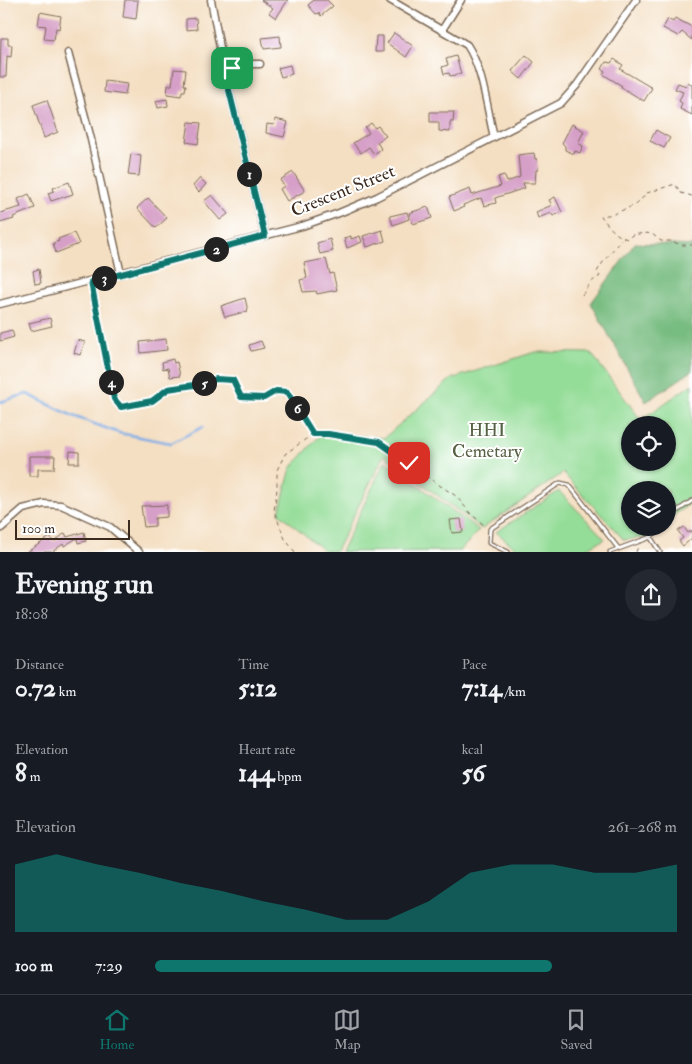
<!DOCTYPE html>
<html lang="en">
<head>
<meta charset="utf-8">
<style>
	:root { --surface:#171b24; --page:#242831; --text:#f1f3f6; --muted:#9ea1a6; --line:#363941; --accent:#0f766e }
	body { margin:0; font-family:"IM FELL Double Pica",serif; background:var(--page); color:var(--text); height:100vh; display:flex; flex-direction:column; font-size:19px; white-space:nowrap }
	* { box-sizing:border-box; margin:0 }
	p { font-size:16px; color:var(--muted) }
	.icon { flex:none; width:28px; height:28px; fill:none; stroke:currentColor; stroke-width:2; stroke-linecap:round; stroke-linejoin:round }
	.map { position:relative; height:552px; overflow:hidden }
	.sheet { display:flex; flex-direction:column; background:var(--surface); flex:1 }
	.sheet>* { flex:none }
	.buttons { position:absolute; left:621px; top:416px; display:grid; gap:10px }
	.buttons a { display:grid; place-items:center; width:55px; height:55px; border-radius:50%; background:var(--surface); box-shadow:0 1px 4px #0004; font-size:25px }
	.scale { position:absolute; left:15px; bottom:12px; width:115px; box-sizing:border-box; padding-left:5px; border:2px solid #3b2a1e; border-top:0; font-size:14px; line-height:18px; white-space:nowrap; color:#3b2a1e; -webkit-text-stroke:4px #fff; paint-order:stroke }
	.pin { position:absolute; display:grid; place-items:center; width:42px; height:42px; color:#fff; margin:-21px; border-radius:10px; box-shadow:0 2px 8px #0006 }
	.km { position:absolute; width:25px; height:25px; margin:-12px; border-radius:50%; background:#222; color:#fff; font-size:14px; line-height:25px; text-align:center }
	.round { display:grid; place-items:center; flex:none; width:52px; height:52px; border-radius:26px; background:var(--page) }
	.summary { display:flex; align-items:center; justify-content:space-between; height:85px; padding:0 15px }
	h1 { font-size:28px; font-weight:700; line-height:38px }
	.metrics { display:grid; grid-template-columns:repeat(3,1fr); gap:8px; height:85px; padding:5px 15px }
	.metrics div { display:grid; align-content:center }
	.metrics b { font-size:25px; font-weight:700 }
	.metrics small { font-size:14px; font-weight:400 }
	.metrics p { font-size:14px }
	.chart { height:140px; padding:10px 15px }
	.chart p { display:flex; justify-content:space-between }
	.chart svg { width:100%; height:90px; margin-top:5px; fill:var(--accent); opacity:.7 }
	ul { padding:0 15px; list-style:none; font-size:16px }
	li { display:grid; grid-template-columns:80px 60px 1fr; align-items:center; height:38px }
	li i { height:12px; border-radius:6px; background:var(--accent) }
	.dock { display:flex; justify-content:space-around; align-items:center; height:70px; border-top:1px solid var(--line); background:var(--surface); font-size:14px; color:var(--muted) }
	.dock a { display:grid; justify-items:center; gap:2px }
	.dock .on { color:var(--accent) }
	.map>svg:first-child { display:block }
</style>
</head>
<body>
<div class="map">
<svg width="692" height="552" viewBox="0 0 692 552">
	<rect width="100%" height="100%" fill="#fff"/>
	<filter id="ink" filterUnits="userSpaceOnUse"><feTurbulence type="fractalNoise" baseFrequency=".02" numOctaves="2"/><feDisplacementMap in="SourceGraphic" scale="10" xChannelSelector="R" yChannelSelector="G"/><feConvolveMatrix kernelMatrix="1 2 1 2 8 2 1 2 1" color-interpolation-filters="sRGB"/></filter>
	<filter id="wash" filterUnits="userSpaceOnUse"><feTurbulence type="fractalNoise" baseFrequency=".0096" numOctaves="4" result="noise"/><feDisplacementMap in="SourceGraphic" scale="20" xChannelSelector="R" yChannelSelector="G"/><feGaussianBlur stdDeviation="1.12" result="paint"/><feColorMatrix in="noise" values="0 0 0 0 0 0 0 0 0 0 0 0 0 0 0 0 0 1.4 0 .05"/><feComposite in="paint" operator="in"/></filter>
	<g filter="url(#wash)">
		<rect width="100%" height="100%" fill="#f4dfc2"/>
		<g fill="#94dd98" stroke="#68845b" fill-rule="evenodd">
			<path d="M535,352L591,353L641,420L692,384V502L668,519V490H630V528H659L650,537L624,540L563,473L482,529L384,455L336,551H324L279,513L291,468L323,432L384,438L451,379ZM630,425H668V462H630Z"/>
			<polygon points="385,461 479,530 460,551 341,552"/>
			<polygon points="559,491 605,539 582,551 519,551 496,532"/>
		</g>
		<polygon fill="#77bc80" stroke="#59734f" points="635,243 692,246 692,371 646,402 591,303"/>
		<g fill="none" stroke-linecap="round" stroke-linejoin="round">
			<polyline stroke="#7aace6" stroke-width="2.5" points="0,402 27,394 73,416 119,433 171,443 203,427"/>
		</g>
		<g id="blocks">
			<g fill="#d69fc7">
				<polygon points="125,0 138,0 136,19 123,17"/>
				<polygon points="261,0 288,0 276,18 269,13 273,8"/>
				<polygon points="314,0 327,0 333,6 321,16 319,13 316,14 308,5"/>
				<polygon points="40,12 61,16 59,29 56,28 54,40 44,39 46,26 38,25"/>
				<polygon points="196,18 197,29 186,30 186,19"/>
				<polygon points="675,18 692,27 692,40 682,32 678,36 663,28 668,19 673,22"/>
				<polygon points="394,33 413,46 406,57 387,43"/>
				<polygon points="280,36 281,47 264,49 262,38"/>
				<polygon points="376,36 383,36 383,52 375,52"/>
				<polygon points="1,38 8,38 8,45 12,45 11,57 7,56 6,77 0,77"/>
				<polygon points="526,55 534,62 521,79 512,71"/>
				<polygon points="456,56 461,74 450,76 449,73 444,74 442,67 448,65 446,59"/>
				<polygon points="614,59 623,65 620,69 652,88 644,101 621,87 622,86 603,74 605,71 602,69 606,62 611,63"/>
				<polygon points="290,65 292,74 281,77 278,68"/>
				<polygon points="174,69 186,70 184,85 186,85 185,91 182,91 181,96 167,94 168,85 172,85"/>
				<polygon points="105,81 127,84 125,95 104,92"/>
				<polygon points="688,82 692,85 692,115 680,109 682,103 679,101 683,92 675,89 678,83 686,86"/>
				<polygon points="167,99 168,106 158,108 156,101"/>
				<polygon points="47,100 58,132 44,138 33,105"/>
				<polygon points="430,112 454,112 453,122 450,122 450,132 439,131 439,122 430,122"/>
				<polygon points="275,119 288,122 284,137 266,133 267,124 274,125"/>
				<polygon points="189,122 201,123 198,144 186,142"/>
				<polygon points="371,123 375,128 378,126 386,136 377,142 381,149 374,154 369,147 361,153 353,143 369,133 365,128"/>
				<polygon points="572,124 584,131 578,143 583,146 580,153 575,151 574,154 565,150 565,146 562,143"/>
				<polygon points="656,130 670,138 664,148 650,141"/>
				<polygon points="534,153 535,159 537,159 538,170 536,170 535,183 523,183 525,188 495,198 496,203 484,206 481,198 463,205 464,207 454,211 449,197 470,189 472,195 501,186 498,177 504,175 507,182 520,177 518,155"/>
				<polygon points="131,154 141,156 139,176 128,175"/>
				<polygon points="293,172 305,191 287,201 280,189 284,186 280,180"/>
				<polygon points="200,178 206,184 199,192 193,186"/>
				<polygon points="69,182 73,194 51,201 48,193 54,191 53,188"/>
				<polygon points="29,194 35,208 13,217 14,219 0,223 0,213 21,207 18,199"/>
				<polygon points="212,195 228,214 220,220 204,201"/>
				<polygon points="555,197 562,212 553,216 551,213 538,218 536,212 552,205 549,200"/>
				<polygon points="148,198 167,218 156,228 137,208"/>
				<polygon points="428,207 432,218 413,224 409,213"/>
				<polygon points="407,212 409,219 393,225 390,216"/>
				<polygon points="382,230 385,241 367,247 363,236"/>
				<polygon points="74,233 79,244 56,253 53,243 59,241 58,239"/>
				<polygon points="351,236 351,239 360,236 362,242 347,248 344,238"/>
				<polygon points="330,239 333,251 320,254 317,243"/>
				<polygon points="326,259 330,274 333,273 337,290 317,294 316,291 303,292 300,280 307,278 304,263"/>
				<polygon points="39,269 41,283 35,284 33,271"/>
				<polygon points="245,298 248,311 225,317 221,306"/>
				<polygon points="50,318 52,326 31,331 29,323"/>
				<polygon points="12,330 14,337 0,341 0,333"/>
				<polygon points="166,339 167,350 141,353 140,342"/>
				<polygon points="78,340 85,342 80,355 74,353"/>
				<polygon points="261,341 264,348 251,351 249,345"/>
				<polygon points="173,359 174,363 177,362 180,376 170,377 168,368 163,369 162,362"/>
				<polygon points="70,451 79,452 79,463 69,463"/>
				<polygon points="29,456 55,456 54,469 38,469 38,476 29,476"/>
				<polygon points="167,505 167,517 155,518 155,526 144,527 141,506"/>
				<polygon points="461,519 463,532 452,533 450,520"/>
				<polygon points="684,527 688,533 692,530 692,538 683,546 679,541 683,538 678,531"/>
				<polygon points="84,532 86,541 78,543 77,538 64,546 63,544 52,552 27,552 50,537 54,542 65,533 67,537"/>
			</g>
		</g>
	</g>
	<g filter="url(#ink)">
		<use href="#blocks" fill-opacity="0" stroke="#7c6957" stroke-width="1"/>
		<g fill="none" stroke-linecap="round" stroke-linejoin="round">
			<defs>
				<g id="lane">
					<polyline points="668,517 692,501"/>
					<polyline points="651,538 660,552"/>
					<polyline points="508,552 489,543 490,529 560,483 569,485 618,548"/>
					<polyline points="610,552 651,537 658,528"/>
				</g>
				<g id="street">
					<polyline points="211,0 224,69 265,236"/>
					<path d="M390,0L467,45C483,69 487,109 494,137"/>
					<polyline points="442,30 461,0"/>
					<polyline points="68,53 90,135 121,274"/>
					<polyline points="224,70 243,64 260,64"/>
					<polyline points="0,304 302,226 339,213 377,197 561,103 577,85 636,0"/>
					<polyline points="0,529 23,509 44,504 61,505 110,527 139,552"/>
				</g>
			</defs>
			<use href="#lane" stroke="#7c6957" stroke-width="5.5"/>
			<use href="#street" stroke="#7c6957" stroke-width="9"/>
			<g stroke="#7c6957" stroke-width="1" stroke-dasharray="4 4" stroke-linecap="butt">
				<path d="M692,196L681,193L675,184L647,193L637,204L623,210L614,214L601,216C608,225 616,237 628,239L632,235L645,233L652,234L661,241H671L681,245H692"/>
				<polyline points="93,288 114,399 121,407 152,401 168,389 201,384 216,379 233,380 241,397 264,397 276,391 287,391 313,434"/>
				<path d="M582,295L591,282L600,276L597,272C603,260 613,251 621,239"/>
				<polyline points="295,552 285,539 274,511 277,489 277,470 285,454 313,434 328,434 379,442 409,463 430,479 456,496 471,514 485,526"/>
				<polyline points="636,552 638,547"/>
			</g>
			<use href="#lane" stroke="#fff" stroke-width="3"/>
			<use href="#street" stroke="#fff" stroke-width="6"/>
		</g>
	</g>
	<g fill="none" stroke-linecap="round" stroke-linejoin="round" filter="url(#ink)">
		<defs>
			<polyline id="route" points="232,68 224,70 265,236 91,282 114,399 121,407 152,401 168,389 201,384 216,379 233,380 241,397 264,398 276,391 287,392 313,434 328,434 379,442 409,463"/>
		</defs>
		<use href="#route" stroke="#fff" stroke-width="10"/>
		<use href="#route" stroke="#0f766e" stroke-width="6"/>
	</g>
	<g text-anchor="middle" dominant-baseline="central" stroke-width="4" stroke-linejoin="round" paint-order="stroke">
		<g font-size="18" fill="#3b2a1e" stroke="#fff">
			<text transform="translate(343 191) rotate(-22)">Crescent Street</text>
		</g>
		<g font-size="18" fill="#566043" stroke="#fff">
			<text x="487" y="430">HHI<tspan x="487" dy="21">Cemetary</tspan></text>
		</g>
	</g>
</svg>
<div class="buttons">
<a><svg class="icon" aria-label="locate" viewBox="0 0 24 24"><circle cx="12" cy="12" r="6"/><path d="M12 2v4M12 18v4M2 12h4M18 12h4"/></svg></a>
<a><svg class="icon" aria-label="layers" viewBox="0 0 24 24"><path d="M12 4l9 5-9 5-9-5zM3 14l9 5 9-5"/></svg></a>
</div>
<div class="scale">100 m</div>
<div class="pin" style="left:232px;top:68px;background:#1e9e55"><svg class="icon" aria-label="arrive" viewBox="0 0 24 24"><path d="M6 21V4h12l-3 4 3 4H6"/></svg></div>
<div class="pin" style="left:409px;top:463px;background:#d93025"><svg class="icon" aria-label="check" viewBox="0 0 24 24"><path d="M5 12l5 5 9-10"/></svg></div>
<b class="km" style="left:249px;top:174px">1</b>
<b class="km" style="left:216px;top:249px">2</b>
<b class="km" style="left:104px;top:278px">3</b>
<b class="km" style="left:111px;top:382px">4</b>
<b class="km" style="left:204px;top:383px">5</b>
<b class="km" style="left:297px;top:408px">6</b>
</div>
<section class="sheet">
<div class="summary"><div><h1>Evening run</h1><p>18:08</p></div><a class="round"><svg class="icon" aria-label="share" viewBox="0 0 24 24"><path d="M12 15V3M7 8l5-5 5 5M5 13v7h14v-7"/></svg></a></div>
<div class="metrics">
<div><p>Distance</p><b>0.72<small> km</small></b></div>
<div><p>Time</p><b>5:12</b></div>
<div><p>Pace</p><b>7:14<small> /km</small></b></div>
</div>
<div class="metrics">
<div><p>Elevation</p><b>8<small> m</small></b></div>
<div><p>Heart rate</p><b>144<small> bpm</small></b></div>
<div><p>kcal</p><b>56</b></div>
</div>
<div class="chart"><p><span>Elevation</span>261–268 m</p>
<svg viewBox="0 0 160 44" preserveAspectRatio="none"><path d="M0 44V11L10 6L20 11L30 15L40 20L50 24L60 29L70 33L80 38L90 38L100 29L110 15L120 11L130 11L140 15L150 15L160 11V44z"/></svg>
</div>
<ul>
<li><b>100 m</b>7:29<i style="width:76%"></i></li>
</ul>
</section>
<nav class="dock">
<a class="on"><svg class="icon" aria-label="home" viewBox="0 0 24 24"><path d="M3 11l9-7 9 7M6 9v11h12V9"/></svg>Home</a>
<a><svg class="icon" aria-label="map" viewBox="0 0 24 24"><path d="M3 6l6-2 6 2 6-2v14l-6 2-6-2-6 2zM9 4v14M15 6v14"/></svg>Map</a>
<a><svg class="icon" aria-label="saved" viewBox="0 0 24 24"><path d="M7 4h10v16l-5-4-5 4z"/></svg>Saved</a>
</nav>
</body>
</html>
